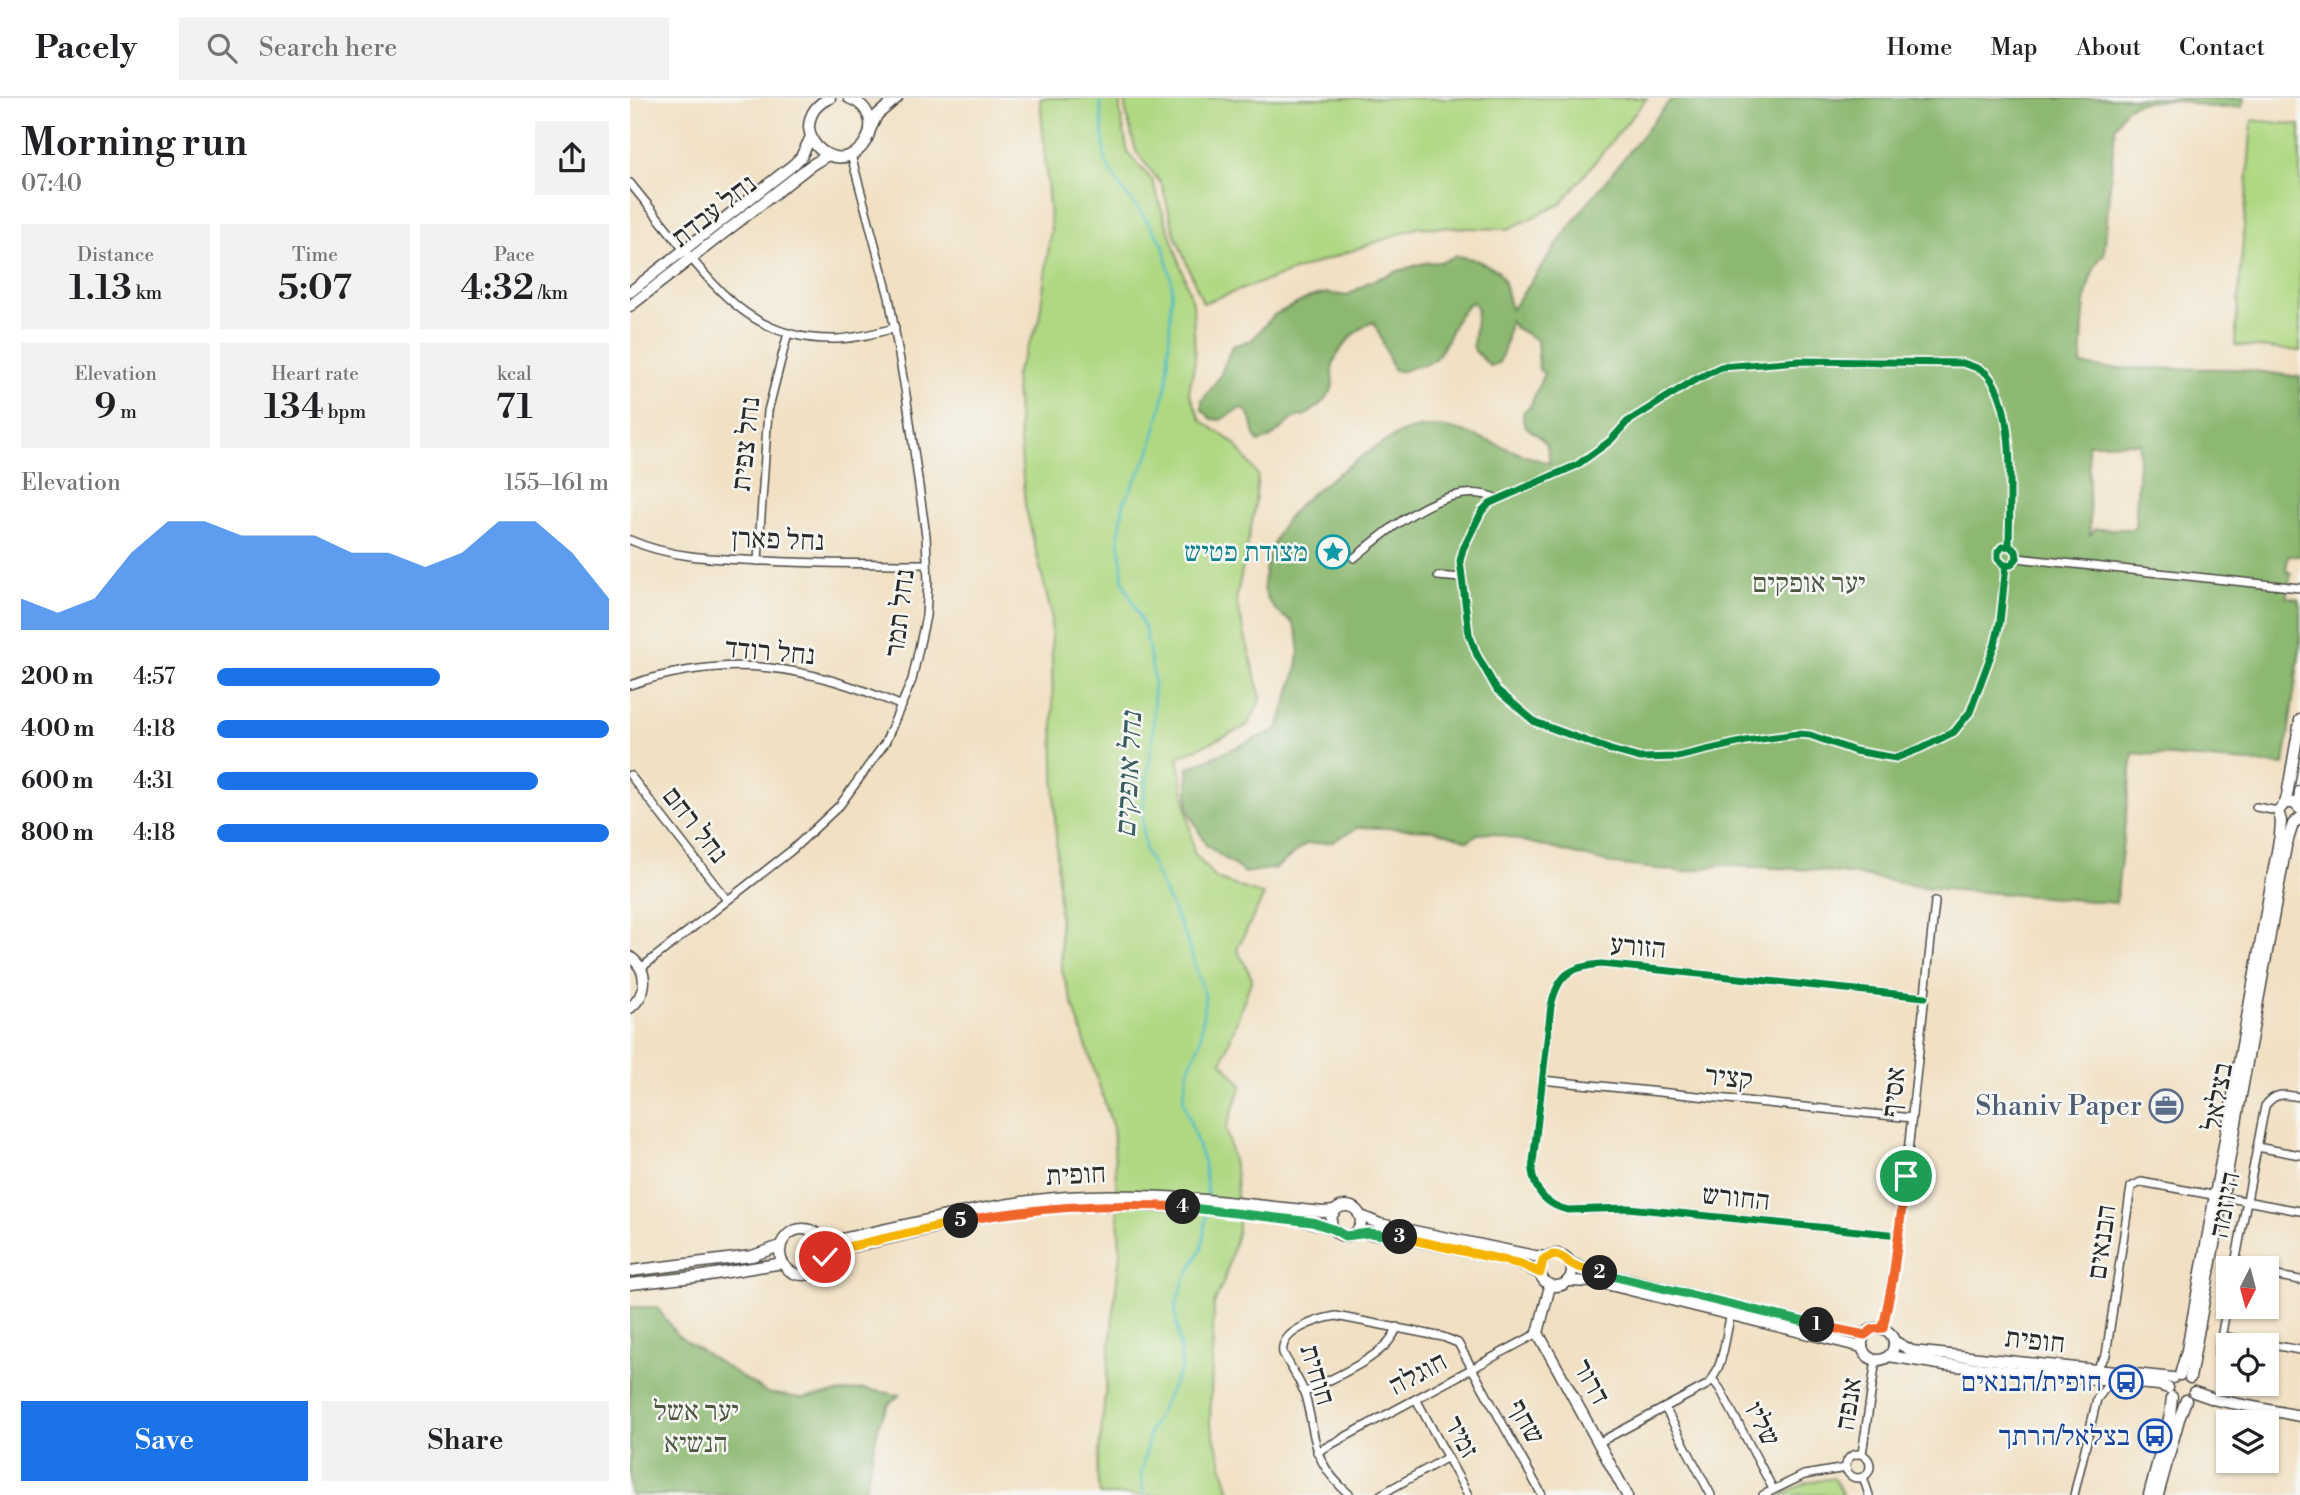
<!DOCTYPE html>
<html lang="en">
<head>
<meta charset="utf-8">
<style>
	:root { --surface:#fff; --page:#f2f2f2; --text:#202124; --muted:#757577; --line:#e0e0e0; --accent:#1a73e8 }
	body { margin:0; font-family:"Libre Bodoni","Frank Ruhl Libre",serif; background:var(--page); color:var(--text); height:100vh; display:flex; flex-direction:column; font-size:26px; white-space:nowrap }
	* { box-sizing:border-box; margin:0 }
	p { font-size:23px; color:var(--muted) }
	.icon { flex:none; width:38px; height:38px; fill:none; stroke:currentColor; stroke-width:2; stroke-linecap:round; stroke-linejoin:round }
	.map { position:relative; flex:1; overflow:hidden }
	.drawer { display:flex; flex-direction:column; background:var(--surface); width:630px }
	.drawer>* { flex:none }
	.needle { width:46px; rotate:186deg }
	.controls { position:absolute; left:1586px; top:1158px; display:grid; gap:14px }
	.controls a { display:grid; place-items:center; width:63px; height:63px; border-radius:0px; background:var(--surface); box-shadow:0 2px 5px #0004; font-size:35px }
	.pin { position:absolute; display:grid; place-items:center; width:60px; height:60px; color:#fff; margin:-30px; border:4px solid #fff; border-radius:50%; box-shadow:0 2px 7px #0007 }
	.km { position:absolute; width:35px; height:35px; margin:-18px; border-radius:50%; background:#222; color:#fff; font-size:19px; line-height:35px; text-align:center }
	.round { display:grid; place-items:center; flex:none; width:74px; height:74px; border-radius:0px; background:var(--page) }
	.headline { display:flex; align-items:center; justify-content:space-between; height:119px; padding:0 21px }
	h1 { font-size:38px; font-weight:600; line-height:52px }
	.stats { display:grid; grid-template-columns:repeat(3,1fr); gap:10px; height:119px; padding:7px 21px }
	.stats div { display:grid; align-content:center; border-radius:0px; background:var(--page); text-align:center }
	.stats b { font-size:35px; font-weight:600 }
	.stats small { font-size:19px; font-weight:400 }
	.stats p { font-size:19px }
	.chart { height:196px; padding:14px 21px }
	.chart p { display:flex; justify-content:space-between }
	.chart svg { width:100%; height:126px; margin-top:7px; fill:var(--accent); opacity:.7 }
	.primary-button { display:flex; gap:14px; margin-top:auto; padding:14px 21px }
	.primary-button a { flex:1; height:80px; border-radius:0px; background:var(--accent); color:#fff; font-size:28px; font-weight:600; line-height:80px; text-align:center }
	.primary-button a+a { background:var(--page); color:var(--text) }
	ul { padding:0 21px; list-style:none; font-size:23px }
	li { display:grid; grid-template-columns:112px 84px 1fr; align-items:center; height:52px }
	li i { height:18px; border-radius:9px; background:var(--accent) }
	header { display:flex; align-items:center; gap:42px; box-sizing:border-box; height:98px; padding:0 35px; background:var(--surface); border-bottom:2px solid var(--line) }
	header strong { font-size:33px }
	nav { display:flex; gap:38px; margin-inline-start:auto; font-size:24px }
	.search { width:490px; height:63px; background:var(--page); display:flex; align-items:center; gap:18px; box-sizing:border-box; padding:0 24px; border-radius:0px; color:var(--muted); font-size:26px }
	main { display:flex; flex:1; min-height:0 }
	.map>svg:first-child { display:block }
</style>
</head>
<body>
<header>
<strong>Pacely</strong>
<div class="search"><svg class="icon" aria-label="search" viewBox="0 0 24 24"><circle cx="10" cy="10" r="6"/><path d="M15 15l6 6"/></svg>Search here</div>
<nav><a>Home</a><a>Map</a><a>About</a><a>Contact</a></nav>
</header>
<main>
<section class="drawer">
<div class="headline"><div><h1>Morning run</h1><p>07:40</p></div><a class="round"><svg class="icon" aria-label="share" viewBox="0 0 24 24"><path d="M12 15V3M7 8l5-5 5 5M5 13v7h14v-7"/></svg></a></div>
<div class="stats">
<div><p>Distance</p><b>1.13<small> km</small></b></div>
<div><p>Time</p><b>5:07</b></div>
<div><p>Pace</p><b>4:32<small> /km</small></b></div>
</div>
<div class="stats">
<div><p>Elevation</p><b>9<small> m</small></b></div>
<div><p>Heart rate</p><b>134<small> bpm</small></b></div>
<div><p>kcal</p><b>71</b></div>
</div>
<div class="chart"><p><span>Elevation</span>155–161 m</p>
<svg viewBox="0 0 160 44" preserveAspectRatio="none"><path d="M0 44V33L10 38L20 33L30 17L40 6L50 6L60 11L70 11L80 11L90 17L100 17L110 22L120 17L130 6L140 6L150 17L160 33V44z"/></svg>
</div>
<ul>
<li><b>200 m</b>4:57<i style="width:57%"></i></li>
<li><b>400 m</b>4:18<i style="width:100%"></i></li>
<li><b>600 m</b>4:31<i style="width:82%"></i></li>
<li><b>800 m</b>4:18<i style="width:100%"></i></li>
</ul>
<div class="primary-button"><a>Save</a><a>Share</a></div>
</section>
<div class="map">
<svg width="1670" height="1397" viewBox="0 0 1670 1397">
	<rect width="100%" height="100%" fill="#f6f6f2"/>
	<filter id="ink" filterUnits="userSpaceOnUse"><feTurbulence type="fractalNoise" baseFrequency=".0143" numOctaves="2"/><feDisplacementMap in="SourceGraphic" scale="14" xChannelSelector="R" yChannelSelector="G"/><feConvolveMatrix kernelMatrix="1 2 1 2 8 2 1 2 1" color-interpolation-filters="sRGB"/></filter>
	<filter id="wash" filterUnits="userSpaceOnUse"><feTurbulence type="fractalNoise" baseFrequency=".00686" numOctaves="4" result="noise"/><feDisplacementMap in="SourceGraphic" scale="28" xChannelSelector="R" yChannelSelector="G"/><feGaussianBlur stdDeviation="1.57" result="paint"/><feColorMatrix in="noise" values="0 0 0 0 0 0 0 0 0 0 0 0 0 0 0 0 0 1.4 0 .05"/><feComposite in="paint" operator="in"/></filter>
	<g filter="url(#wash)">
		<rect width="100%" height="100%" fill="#f1e0c3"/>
		<g fill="#b0d883" stroke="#6e8257" stroke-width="2">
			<polygon points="410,0 490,0 490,14 498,55 522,82 563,205 565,262 559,294 571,322 605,346 628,377 624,414 606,502 631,601 617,628 548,659 564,755 586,781 634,797 607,851 622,880 592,964 612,987 596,1030 606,1077 608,1132 595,1180 584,1206 580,1324 601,1397 470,1397 467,1374 490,1153 483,1030 432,873 425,717 421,515 395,407 385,277 409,224 421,131"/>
			<polygon points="497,0 1017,0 931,106 878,131 789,129 573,205 545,137 532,87 506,53 495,10"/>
			<polygon points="1622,22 1670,27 1670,253 1605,247"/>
			<polygon points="1204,1380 1213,1397 1149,1397 1179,1384"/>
		</g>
		<g fill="#8cb871" stroke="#5c724e" stroke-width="2" fill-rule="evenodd">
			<path d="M1042,0H1614L1612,9L1581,10L1558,4L1536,2L1507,5L1496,10L1485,29L1474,156C1451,178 1453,237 1451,267L1475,270L1609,271L1670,279V458H1658L1656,473L1661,475L1657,499L1668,501L1670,508V551L1654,667L1503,655L1486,805L1292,789L1234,778L1183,772L1090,767L1055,774L984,766L862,735L848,736L838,743L804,732L729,729L702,744L676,746L646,770L615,775L576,747L558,712V670L648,631C654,603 683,551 661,523C659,521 655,520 653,518C643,511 634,499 634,486C634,464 646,434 660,417C676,396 752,341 777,333C785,330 795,329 803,329C841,329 883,358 920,365C919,361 919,353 917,349C911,332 888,335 894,313L900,309L914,275L909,272L907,242L884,229L880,222L876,245L869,265L860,268L845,253L843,248L847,211L843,204C820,215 821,252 799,265C794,268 788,267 783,269C775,272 771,276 763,271C757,257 751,236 743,224C726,230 703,255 702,273C702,281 705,288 700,295C695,302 683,314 675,317C666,321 674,315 665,320C651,328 645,341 628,344C621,333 625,315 611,310L590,322L582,321L572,312V303L590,278L602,248L622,242L644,217L680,199L697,195L717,198L737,185L765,174L794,165L810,164L826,158L844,161L867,172L873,181L881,212L946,120ZM1510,345L1505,431H1465L1460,437L1458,346Z"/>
			<polygon points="0,1209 27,1209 47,1237 137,1295 172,1300 233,1291 270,1297 259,1306 249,1325 234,1397 0,1397"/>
		</g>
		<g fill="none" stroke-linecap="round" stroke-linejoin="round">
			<g stroke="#4fbec6" stroke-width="2.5">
				<polyline points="470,0 475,63 490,89 511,114 533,146 542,185 537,285 520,354 494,404 489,437 493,483 515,531 524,580 523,635 512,718 515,752 556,840 575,898 570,945 559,969 553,1002 574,1066 578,1100"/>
				<polyline points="514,1397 511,1377 520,1333 552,1269 545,1209 554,1183 572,1150 577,1114"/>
			</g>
		</g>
	</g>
	<g filter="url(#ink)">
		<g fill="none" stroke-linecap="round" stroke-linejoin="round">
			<defs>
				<g id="street">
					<path d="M0,85C17,106 34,127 51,148C95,202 131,243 207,241C227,240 246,235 265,230"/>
					<path d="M0,442C43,461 90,461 137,463C190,466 244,466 297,466"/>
					<path d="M724,460C760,431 818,378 868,401"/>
					<polyline points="1387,460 1670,490"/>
					<polyline points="128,463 138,313 158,235"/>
					<path d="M1376,467L1370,524L1365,546L1340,614L1324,634L1289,651L1266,660L1225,653L1180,637L1168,636L1116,643L1047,659L1010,660L981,652L905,624L867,592L847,557L839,536L830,463L833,451L852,413L860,405L947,367L980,343L997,324L1063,283L1091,269L1170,263L1333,265C1340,268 1352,270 1357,276C1388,310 1379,404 1379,448L1386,453L1387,460L1381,467H1374L1368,461V454L1372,449L1379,448"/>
					<polyline points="808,478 831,480"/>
					<path d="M0,587C99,554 178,567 272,608"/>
					<polyline points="0,677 97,802"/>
					<polyline points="1626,709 1648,713"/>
					<polyline points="11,870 162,752 210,707 255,645 282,582 296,518 298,484 296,438 277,303 259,199 221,57"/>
					<polyline points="912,982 1282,1020"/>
					<polyline points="1627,1049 1670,1057"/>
					<path d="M1269,1137L998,1110L938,1112C917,1107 905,1095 902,1073L921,908C928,877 939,869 971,866L1295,899"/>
					<path d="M1604,1171L1635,1008C1646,993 1654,997 1670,999"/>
					<polyline points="1636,1176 1670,1182"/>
					<polyline points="1253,1230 1269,1137 1305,804"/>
					<polyline points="1591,1238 1670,1252"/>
					<polyline points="1588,1256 1598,1202"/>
					<polyline points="1465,1272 1476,1257 1501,1089 1511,1084 1670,1113"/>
					<polyline points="1083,1282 1090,1291 1143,1391"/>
					<path d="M674,1295C701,1280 758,1259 767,1229"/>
					<polyline points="786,1301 838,1397"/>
					<polyline points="1035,1310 1081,1397"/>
					<path d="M968,1345L1077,1287C1094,1271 1095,1238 1101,1216"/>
					<polyline points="687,1354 908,1235"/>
					<circle cx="1228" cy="1368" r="12"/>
					<polyline points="1232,1356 1246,1262"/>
					<polyline points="1233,1379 1239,1397"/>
					<path d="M720,1397C678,1361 688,1340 674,1294C669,1281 660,1268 653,1255C649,1233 688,1221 706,1218L813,1239L828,1245L912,1397"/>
					<polyline points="750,1397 818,1359"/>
					<polyline points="1133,1397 1174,1377 1216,1370"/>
					<polyline points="1444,1397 1467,1301 1481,1283"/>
				</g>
				<g id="secondary">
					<path d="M200,0C188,5 179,15 179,30C180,39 185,48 192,53C227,79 265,18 219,0"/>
					<polyline points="241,30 247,17 267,0"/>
					<polyline points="0,194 163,67 171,59 181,39"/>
					<polyline points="0,208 180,68 198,57"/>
					<polyline points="1655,705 1664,705 1670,711"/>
					<polyline points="1669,708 1670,693"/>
					<path d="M0,859C20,873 17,896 0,910"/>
					<circle cx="716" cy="1123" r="15"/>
					<polyline points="729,1117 750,1126 905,1158 917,1159"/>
					<circle cx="173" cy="1154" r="23"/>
					<polyline points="725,1135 759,1137 875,1162 892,1166 910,1176"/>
					<path d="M193,1143L207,1142C284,1126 359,1105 437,1099C524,1093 608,1106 693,1114L705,1113"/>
					<path d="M196,1154C252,1144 307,1127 363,1117C441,1103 520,1105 598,1113C633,1116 670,1119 703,1131"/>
					<circle cx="926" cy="1172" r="16"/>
					<polyline points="941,1165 958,1172 1210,1233 1235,1237"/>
					<polyline points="0,1173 122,1158 150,1148"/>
					<polyline points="938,1183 968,1184 1232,1249"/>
					<polyline points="0,1186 73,1178 153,1165"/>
					<polyline points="920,1188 908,1235 997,1397"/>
					<circle cx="1248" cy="1246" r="16"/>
					<polyline points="1264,1243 1282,1253 1543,1280"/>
					<polyline points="1259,1258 1315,1267 1529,1287 1538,1290"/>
					<polyline points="1550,1277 1557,1252 1650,737 1651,723 1648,713 1655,705 1657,698 1670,622"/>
					<polyline points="1560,1280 1656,748 1663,726 1670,720"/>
					<polyline points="1564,1294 1587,1302 1670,1318"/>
					<polyline points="1519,1397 1540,1317 1542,1299"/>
					<polyline points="1528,1397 1549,1321 1556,1302"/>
				</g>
			</defs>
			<use href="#street" stroke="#494642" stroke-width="10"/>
			<use href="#secondary" stroke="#494642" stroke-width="13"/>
			<use href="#street" stroke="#fff" stroke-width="7"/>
			<use href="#secondary" stroke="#fff" stroke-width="10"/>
			<defs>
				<g id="cycleway">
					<path d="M1376,467L1370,524L1365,546L1340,614L1324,634L1289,651L1266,660L1225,653L1180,637L1168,636L1116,643L1047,659L1010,660L981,652L905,624L867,592L847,557L839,536L830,463L833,451L852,413L860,405L947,367L980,343L997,324L1063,283L1091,269L1170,263L1333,265C1340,268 1352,270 1357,276C1388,310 1379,404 1379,448L1386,453L1387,460L1381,467H1374L1368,461V454L1372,449L1379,448"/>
					<path d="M1269,1137L998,1110L938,1112C917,1107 905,1095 902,1073L921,908C928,877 939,869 971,866L1295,899"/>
				</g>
			</defs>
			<use href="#cycleway" stroke="#f6f6f2" stroke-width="11"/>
			<use href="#cycleway" stroke="#00873e" stroke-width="7"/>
		</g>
	</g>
	<g fill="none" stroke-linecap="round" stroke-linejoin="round" filter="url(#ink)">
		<defs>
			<polyline id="split-1" points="1187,1227 1235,1237 1243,1231 1253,1230 1263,1180 1276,1078"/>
			<polyline id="split-2" points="970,1175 1187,1227"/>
			<path id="split-3" d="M770,1139L891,1166L910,1175L913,1162C926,1152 931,1159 942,1166C950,1171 961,1172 970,1175"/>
			<polyline id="split-4" points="553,1109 682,1124 703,1131 715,1138 739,1135 770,1139"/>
			<path id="split-5" d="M331,1123C405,1109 477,1105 553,1109"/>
			<polyline id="split-6" points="195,1159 196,1154 331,1123"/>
		</defs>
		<use href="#split-1" stroke="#fff" stroke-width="14"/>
		<use href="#split-2" stroke="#fff" stroke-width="14"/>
		<use href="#split-3" stroke="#fff" stroke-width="14"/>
		<use href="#split-4" stroke="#fff" stroke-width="14"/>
		<use href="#split-5" stroke="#fff" stroke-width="14"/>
		<use href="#split-6" stroke="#fff" stroke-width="14"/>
		<use href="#split-1" stroke="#f0652b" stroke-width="9"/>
		<use href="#split-2" stroke="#22a559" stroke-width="9"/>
		<use href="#split-3" stroke="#f5b400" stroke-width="9"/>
		<use href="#split-4" stroke="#22a559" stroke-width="9"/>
		<use href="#split-5" stroke="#f0652b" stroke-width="9"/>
		<use href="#split-6" stroke="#f5b400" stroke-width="9"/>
	</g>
	<defs>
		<symbol id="sight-ring" viewBox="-11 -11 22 22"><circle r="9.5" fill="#f6f6f2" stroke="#0f9aa8" stroke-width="1.5"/><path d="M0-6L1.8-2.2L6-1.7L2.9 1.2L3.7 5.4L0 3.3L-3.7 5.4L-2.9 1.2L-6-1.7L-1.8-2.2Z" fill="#0f9aa8"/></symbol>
		<symbol id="office-ring" viewBox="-11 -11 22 22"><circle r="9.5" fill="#f6f6f2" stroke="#5c6f8a" stroke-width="1.5"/><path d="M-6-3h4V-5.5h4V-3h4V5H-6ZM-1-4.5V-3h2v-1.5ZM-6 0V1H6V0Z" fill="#5c6f8a"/></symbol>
		<symbol id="bus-ring" viewBox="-11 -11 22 22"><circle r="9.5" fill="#f6f6f2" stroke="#1a4fb4" stroke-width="1.5"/><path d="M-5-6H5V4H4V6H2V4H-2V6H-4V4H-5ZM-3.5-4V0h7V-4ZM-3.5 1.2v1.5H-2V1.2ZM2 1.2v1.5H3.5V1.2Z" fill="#1a4fb4"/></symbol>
	</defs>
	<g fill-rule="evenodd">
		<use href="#sight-ring" x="684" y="435" width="38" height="38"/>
		<use href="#office-ring" x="1517" y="989" width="38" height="38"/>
		<use href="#bus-ring" x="1477" y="1265" width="38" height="38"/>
		<use href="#bus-ring" x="1506" y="1319" width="38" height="38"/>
	</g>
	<g text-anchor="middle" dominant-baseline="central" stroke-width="5" stroke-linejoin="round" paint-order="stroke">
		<g font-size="28" fill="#2b2b2b" stroke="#f6f6f2">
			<text transform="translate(84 113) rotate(-38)">נחל עבדת</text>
			<text transform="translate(116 346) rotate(-84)">נחל צפית</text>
			<text transform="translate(148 442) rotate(2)">נחל פארן</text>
			<text transform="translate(270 515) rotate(-83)">נחל תמר</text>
			<text transform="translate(140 554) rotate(5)">נחל רודד</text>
			<text transform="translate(65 727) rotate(52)">נחל רחם</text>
			<text transform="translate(1008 849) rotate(5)">הזורע</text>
			<text transform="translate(1099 980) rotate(6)">קציר</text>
			<text transform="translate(1264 994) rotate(-84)">אסיף</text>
			<text transform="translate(1588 999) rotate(-80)">בצלאל</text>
			<text transform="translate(446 1077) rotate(-3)">חופית</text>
			<text transform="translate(1106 1100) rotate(6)">החורש</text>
			<text transform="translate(1595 1107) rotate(-79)">היוזמה</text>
			<text transform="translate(1472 1144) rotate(-82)">הבנאים</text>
			<text transform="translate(1405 1243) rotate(6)">חופית</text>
			<text transform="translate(788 1276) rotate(-28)">חוגלה</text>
			<text transform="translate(687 1277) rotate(73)">חוחית</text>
			<text transform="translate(961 1284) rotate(61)">דרור</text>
			<text transform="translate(1219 1306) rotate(-81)">אנפה</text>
			<text transform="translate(896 1324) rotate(61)">שחף</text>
			<text transform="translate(1132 1326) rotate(63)">שליו</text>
			<text transform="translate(831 1339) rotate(62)">זמיר</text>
		</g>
		<g font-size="28" fill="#0d838f" stroke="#f6f6f2" text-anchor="end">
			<text x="678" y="454">מצודת פטיש</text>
		</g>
		<g font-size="28" fill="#4c5641" stroke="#f6f6f2">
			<text x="1179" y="485">יער אופקים</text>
			<text x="66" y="1313">יער אשל<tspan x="66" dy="32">הנשיא</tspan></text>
		</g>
		<g font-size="28" fill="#4e5e75" stroke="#f6f6f2" text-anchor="end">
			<text x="1512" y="1008">Shaniv Paper</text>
		</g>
		<g font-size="28" fill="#164399" stroke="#f6f6f2" text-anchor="end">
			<text x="1472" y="1284">חופית/הבנאים</text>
			<text x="1500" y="1338">בצלאל/הרתך</text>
		</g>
		<g font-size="30" font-style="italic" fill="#385e61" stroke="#f6f6f2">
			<text transform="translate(499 677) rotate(-87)">נחל אופקים</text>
		</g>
	</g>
</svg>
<div class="controls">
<a><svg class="needle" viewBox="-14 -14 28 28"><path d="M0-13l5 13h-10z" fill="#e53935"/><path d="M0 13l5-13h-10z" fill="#757577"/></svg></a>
<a><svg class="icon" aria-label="locate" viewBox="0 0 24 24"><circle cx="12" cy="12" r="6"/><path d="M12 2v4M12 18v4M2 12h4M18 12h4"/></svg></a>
<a><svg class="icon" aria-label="layers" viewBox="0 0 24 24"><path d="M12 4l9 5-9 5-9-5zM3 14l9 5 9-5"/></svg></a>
</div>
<div class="pin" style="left:1276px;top:1078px;background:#1e9e55"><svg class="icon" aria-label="arrive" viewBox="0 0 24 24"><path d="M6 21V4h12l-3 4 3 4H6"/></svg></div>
<div class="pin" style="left:195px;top:1159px;background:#d93025"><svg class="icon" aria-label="check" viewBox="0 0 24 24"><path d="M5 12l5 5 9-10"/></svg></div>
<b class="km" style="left:1187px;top:1227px">1</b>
<b class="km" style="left:970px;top:1175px">2</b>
<b class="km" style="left:770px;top:1139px">3</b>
<b class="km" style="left:553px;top:1109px">4</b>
<b class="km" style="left:331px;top:1123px">5</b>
</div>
</main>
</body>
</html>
